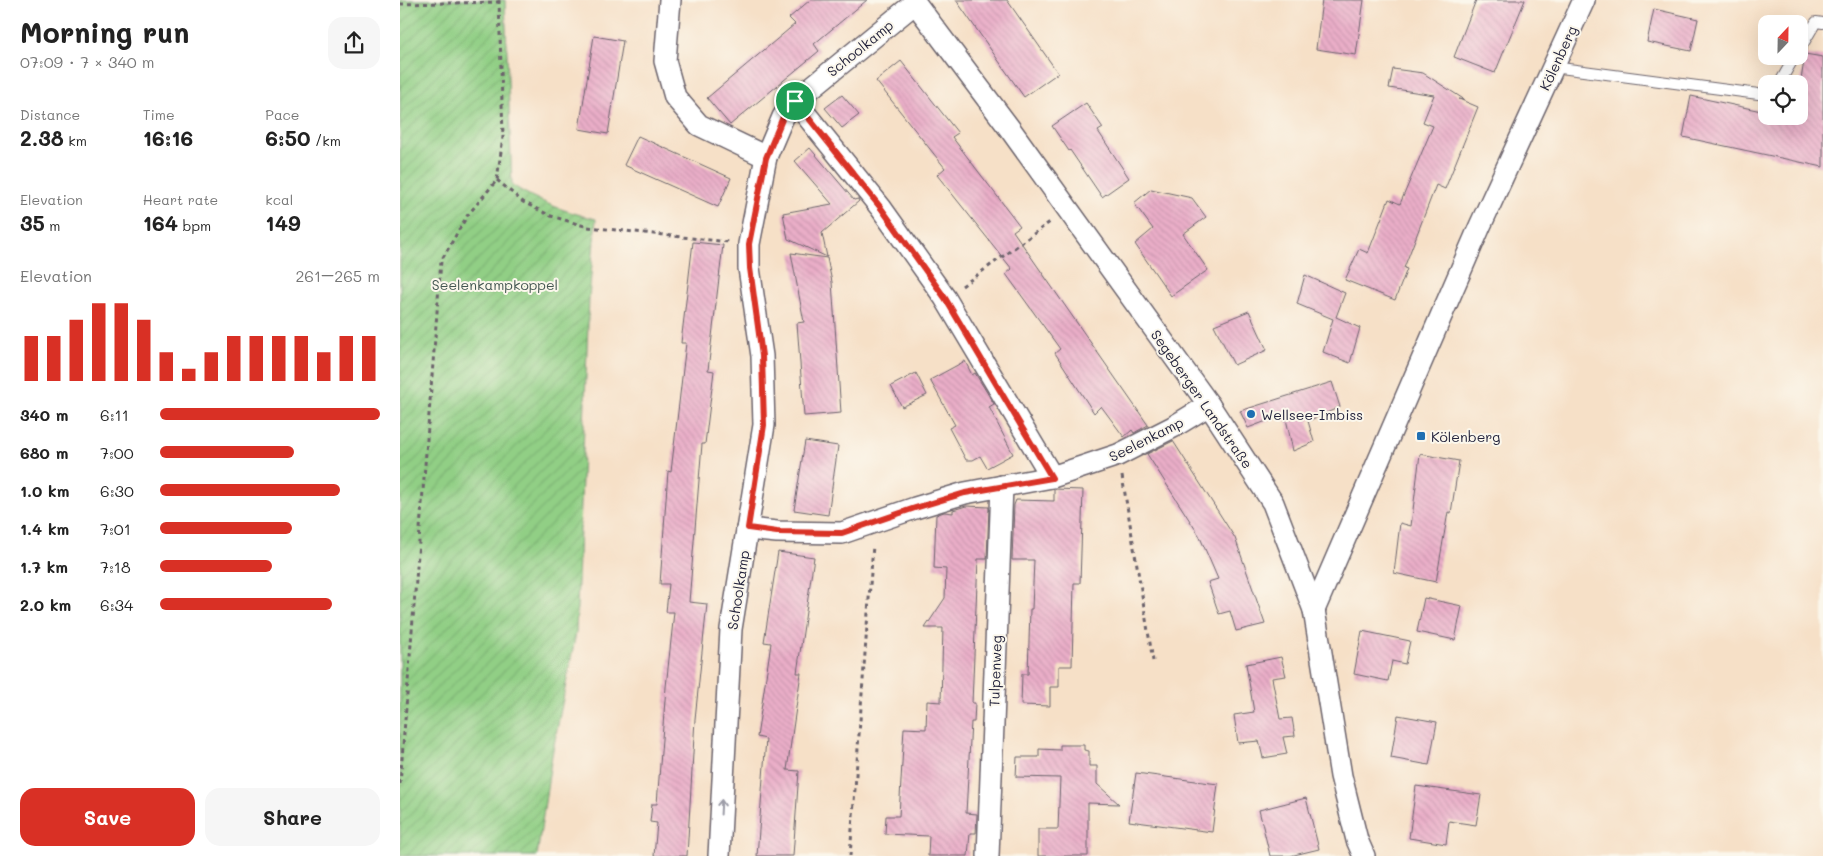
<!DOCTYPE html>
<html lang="en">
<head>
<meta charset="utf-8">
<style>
	:root { --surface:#fff; --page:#f6f6f6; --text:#222; --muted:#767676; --accent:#d93025 }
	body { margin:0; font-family:Mali,sans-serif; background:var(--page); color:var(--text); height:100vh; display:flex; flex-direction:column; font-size:19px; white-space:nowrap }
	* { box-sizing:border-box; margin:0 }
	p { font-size:16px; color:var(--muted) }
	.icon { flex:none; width:28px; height:28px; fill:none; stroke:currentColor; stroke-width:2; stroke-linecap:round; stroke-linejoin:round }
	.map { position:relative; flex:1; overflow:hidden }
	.details { display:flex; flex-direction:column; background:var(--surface); width:400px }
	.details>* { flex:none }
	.needle { width:32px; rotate:22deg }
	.controls { position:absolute; left:1358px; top:15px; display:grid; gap:10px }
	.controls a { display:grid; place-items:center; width:50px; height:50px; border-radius:10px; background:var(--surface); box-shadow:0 5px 20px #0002; font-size:25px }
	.pin { position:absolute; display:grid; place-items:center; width:42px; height:42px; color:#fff; margin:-21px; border:2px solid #fff; border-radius:50%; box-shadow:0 1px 5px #0007 }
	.round { display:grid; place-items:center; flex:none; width:52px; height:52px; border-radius:15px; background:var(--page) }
	.head { display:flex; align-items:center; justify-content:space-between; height:85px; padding:0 20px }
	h1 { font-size:28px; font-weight:700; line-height:38px }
	.stats { display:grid; grid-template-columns:repeat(3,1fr); gap:8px; height:85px; padding:5px 20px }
	.stats div { display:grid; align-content:center }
	.stats b { font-size:21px; font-weight:700 }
	.stats small { font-size:14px; font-weight:400 }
	.stats p { font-size:14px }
	.chart { height:140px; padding:10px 20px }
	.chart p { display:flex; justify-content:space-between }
	.chart svg { width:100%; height:90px; margin-top:5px; stroke:var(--accent); stroke-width:6 }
	.cta { display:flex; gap:10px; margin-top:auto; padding:10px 20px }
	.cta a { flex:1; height:58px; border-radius:15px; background:var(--accent); color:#fff; font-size:20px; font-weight:700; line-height:58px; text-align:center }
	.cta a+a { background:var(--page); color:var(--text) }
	ul { padding:0 20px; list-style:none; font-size:16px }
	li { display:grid; grid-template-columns:80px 60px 1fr; align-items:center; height:38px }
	li i { height:12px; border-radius:6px; background:var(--accent) }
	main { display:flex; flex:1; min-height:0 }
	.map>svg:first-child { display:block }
</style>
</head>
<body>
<main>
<section class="details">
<div class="head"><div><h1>Morning run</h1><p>07:09 · 7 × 340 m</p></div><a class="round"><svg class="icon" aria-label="share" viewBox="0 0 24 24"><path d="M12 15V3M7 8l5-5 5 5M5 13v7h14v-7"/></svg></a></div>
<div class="stats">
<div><p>Distance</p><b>2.38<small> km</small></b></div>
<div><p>Time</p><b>16:16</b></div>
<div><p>Pace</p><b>6:50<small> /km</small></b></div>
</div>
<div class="stats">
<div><p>Elevation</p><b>35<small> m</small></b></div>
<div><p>Heart rate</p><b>164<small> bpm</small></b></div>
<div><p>kcal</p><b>149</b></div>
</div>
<div class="chart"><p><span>Elevation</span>261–265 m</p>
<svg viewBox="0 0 160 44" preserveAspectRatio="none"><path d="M5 44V22M15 44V22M25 44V14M35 44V6M45 44V6M55 44V14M65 44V30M75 44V38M85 44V30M95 44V22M105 44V22M115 44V22M125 44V22M135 44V30M145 44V22M155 44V22"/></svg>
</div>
<ul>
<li><b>340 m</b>6:11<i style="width:100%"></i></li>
<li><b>680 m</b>7:00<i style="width:61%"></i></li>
<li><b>1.0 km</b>6:30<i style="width:82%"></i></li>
<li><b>1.4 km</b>7:01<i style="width:60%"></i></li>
<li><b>1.7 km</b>7:18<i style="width:51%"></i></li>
<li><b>2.0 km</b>6:34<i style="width:78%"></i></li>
</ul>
<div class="cta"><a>Save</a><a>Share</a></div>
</section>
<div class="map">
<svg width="1423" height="856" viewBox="0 0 1423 856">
	<defs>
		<pattern id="garden-furrows" width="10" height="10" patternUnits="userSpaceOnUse" patternTransform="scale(1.25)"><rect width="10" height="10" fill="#91cf85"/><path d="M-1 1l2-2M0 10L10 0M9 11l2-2" fill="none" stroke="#7db174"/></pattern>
		<pattern id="building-back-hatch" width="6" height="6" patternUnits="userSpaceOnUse" patternTransform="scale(1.25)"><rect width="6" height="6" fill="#eaaec8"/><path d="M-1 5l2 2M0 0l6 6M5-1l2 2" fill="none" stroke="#c895ad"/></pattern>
	</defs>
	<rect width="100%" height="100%" fill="#fbf7ec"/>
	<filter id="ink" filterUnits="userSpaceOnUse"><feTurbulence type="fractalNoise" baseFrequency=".02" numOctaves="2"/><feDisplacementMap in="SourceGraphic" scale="10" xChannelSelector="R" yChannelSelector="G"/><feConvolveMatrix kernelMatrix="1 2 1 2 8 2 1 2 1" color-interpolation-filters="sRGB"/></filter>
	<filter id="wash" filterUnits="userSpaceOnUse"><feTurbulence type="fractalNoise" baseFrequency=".0096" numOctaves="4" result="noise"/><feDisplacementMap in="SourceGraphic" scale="20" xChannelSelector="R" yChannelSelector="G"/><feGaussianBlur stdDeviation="1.12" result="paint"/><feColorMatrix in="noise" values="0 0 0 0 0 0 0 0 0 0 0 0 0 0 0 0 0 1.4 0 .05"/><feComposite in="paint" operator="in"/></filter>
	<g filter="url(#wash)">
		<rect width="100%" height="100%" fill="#f6e0c7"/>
		<path fill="url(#garden-furrows)" stroke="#5a7860" d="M0,0H105L112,185C138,202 166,212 196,219L189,298L176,633L152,755L137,856H0Z"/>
		<g id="blocks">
			<g fill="url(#building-back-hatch)">
				<polygon points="410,0 467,0 414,44 419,51 330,125 307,98 395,24 389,18"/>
				<polygon points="556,0 607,0 658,73 624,97"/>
				<polygon points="922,0 964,0 956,55 916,49"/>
				<polygon points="1076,0 1125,0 1095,73 1054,57"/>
				<polygon points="1254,9 1298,19 1291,51 1247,42"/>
				<polygon points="194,36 223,41 208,134 179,129"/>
				<polygon points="1405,54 1423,57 1423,167 1283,137 1291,96 1366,112 1366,116 1385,116 1399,119 1399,93"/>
				<polygon points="501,61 558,133 552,137 620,226 613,231 748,425 734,433 732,430 724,437 701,406 694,413 655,353 660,349 606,274 612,269 537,175 545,168 476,81"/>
				<polygon points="993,69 1023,73 1065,100 1059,99 1078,107 1045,189 1036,185 1004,268 1007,269 995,300 945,280 959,249 968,253 989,199 1000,204 1033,126 1023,122 1034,95 989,88"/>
				<polygon points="442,95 459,115 442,128 425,108"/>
				<polygon points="686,103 703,128 698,131 729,178 702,197 670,150 669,151 652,126"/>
				<polygon points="238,136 331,178 318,207 224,165"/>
				<polygon points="410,148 454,200 458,199 459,201 422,233 427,257 388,239 383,213 432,204 395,161"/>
				<polygon points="751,189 792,198 806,217 783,234 808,270 771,296 735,244 753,229 734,203"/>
				<polygon points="293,242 323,245 308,370 314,371 305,444 302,444 289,602 307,604 295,719 287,856 254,856 257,823 250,822 252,804 257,804 266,687 274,612 266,612 269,584 260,584 268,471 271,472 286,343 281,343"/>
				<polygon points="391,253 427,258 432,282 441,413 404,416 397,323 404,322"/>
				<polygon points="905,275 945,293 936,317 960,328 950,363 923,352 933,319 897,304"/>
				<polygon points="849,311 867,350 834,365 814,325"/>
				<polygon points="565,361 572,375 575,373 594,404 589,407 613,454 587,468 580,456 573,460 566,460 549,428 555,425 530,380"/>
				<polygon points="516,373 527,395 502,407 491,386"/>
				<polygon points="932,382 940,407 908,421 914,442 893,451 885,414 848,428 840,411"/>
				<polygon points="405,441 438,446 428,515 394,510"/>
				<polygon points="773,441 835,538 865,624 836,631 830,611 819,614 808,582 818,579 799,535 747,454"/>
				<polygon points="1020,454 1059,461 1051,513 1048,512 1036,582 994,573 1000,523 1011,526"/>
				<polygon points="654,489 683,490 680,583 674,583 672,666 659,666 659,687 650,687 650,706 621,705 622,674 628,674 630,609 632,609 634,560 612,560 614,505 616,500 654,501"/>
				<polygon points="566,506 589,507 587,559 578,559 572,703 575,703 574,722 571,722 566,813 577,814 576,833 570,833 568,856 528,856 529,836 485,834 486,816 499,816 504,728 526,729 527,701 541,702 543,628 525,628 545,598 546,569 534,568 536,515 544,512 553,513 553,510"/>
				<polygon points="378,552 414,557 397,673 401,673 387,770 399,771 393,856 357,856 366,739 357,737 371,643 364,642"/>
				<polygon points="1024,598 1062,606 1055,640 1017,632"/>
				<polygon points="962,631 1010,641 1005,664 992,661 988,681 954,674"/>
				<polygon points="881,657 886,676 872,678 880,719 892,718 895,736 883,737 887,754 863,758 859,741 838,743 834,715 854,712 846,664"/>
				<polygon points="998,715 1037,722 1029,765 991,758"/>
				<polygon points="660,745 684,745 684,750 689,751 689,766 697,766 697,784 719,804 688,803 688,856 638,856 638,829 658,829 660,778 616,777 617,757 639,757 639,749 660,750"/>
				<polygon points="736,773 818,784 812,832 729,821"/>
				<polygon points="1016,786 1081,795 1076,825 1049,821 1046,844 1009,838"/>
				<polygon points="906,798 919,849 890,856 870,856 859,810"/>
			</g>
		</g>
	</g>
	<g filter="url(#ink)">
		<use href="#blocks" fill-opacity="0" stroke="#6c646c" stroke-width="1"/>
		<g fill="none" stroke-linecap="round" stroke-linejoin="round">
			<defs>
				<g id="lane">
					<polyline points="1399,51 1416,22 1423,23"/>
					<polyline points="1153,67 1366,95"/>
					<polyline points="1379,84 1395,56"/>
				</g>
				<g id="street">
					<polyline points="270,0 265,61 275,97 299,125 366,157"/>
					<polyline points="513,0 610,129 809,405 873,503 914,610 941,776 957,840 964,856"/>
					<polyline points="395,101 481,208 545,298 652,477"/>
					<polyline points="347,529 377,532 442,533 515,508 565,493 652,477 718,455 773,427 809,405"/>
					<polyline points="914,610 1080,226 1184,0"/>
					<polyline points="319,856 331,629 364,425 362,356 349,268 349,244 366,157 383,117 395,101 515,3"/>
					<polyline points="588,856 602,486"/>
				</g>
			</defs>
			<use href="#lane" stroke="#6c646c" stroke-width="12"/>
			<use href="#street" stroke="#6c646c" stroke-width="24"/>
			<g stroke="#6c646c" stroke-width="3" stroke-dasharray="4 4" stroke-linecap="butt">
				<polyline points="0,4 100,2"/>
				<polyline points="97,180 123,202 151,216 188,227 329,242"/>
				<polyline points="562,286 650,222"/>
				<polyline points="722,476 753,661"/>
				<polyline points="0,784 41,261 67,216 97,180 103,137 99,0"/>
				<polyline points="450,856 473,545"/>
			</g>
			<use href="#lane" stroke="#fff" stroke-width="10"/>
			<use href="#street" stroke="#fff" stroke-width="21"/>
		</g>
		<defs><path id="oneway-shaft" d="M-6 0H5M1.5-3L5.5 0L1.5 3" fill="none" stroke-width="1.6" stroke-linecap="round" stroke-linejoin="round" transform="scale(1.25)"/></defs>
		<use stroke="#9c9ca7" href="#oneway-shaft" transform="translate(321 807) rotate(-87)"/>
	</g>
	<g fill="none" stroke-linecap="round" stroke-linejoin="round" filter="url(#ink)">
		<defs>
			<polygon id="route" points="395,101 481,208 545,298 652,478 565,493 515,508 442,533 377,532 348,528 364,425 362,356 350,268 349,244 366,158 383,117"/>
		</defs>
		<use href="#route" stroke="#fff" stroke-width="10"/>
		<use href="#route" stroke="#d93025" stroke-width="6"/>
	</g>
	<g fill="#1f6fb2" stroke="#fbf7ec" stroke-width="2">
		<circle cx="851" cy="414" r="5"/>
		<rect x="1016" y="431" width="10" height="10" rx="2.5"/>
	</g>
	<g text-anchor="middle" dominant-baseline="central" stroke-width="4" stroke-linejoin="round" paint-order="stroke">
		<g font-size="14" fill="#22223b" stroke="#fbf7ec">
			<text transform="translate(460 48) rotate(-39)">Schoolkamp</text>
			<text transform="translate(1158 58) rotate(-65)">Kölenberg</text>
			<text transform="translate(802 399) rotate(55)">Segeberger Landstraße</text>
			<text transform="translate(746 439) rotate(-27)">Seelenkamp</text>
			<text transform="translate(338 590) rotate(-81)">Schoolkamp</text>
			<text transform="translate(595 671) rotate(-88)">Tulpenweg</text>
		</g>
		<g font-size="14" fill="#435651" stroke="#fbf7ec">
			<text x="95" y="284">Seelenkampkoppel</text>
		</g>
		<g font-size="14" fill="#22223b" stroke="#fbf7ec" text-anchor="start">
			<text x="861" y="414">Wellsee-Imbiss</text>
			<text x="1031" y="436">Kölenberg</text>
		</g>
	</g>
</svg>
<div class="controls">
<a><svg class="needle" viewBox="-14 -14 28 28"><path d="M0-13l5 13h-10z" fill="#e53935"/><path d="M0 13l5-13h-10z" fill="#767676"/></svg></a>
<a><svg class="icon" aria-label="locate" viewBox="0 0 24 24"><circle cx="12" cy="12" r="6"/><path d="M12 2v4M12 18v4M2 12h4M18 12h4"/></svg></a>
</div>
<div class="pin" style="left:395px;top:101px;background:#1e9e55"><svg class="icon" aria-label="arrive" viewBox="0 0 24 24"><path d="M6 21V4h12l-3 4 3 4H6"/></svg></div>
</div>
</main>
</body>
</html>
